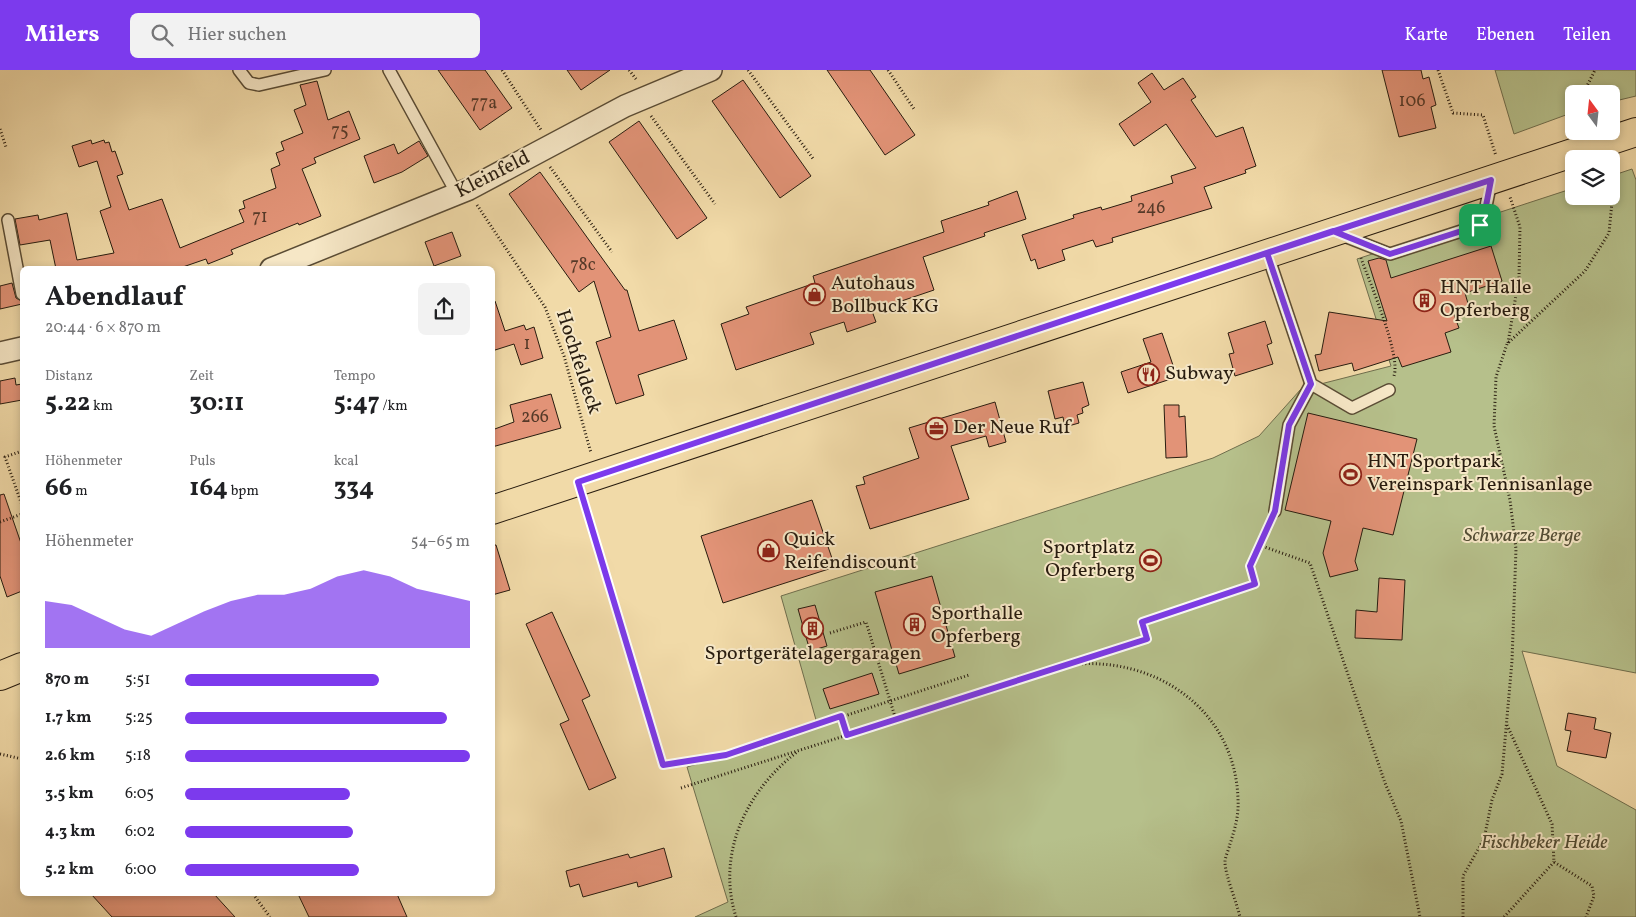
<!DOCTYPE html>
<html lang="de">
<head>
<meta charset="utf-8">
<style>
	:root { --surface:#fff; --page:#f2f2f2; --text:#202124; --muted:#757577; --accent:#7c3aed }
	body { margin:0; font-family:Vollkorn,serif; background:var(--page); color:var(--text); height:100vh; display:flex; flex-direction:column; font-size:19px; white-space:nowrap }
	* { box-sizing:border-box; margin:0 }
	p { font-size:16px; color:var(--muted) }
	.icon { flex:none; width:28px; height:28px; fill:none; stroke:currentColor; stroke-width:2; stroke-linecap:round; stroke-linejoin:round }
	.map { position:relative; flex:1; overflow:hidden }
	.side { position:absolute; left:20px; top:196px; width:475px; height:630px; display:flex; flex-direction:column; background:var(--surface); border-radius:8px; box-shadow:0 2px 8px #0003 }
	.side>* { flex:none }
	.needle { width:32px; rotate:345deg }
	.buttons { position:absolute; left:1565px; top:15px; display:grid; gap:10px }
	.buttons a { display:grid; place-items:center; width:55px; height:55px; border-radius:8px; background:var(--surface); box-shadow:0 2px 8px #0003; font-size:25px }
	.pin { position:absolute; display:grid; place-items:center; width:42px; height:42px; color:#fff; margin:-21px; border-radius:10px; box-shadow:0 2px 8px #0006 }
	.round { display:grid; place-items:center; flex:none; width:52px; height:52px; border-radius:8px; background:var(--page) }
	.summary { display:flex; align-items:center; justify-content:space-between; height:85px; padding:0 25px }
	h1 { font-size:28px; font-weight:700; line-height:38px }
	.stats { display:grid; grid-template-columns:repeat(3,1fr); gap:8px; height:85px; padding:5px 25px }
	.stats div { display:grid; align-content:center }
	.stats b { font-size:25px; font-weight:700 }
	.stats small { font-size:14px; font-weight:400 }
	.stats p { font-size:14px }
	.chart { height:140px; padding:10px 25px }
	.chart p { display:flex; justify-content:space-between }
	.chart svg { width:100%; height:90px; margin-top:5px; fill:var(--accent); opacity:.7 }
	ul { padding:0 25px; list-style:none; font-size:16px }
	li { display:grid; grid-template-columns:80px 60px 1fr; align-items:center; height:38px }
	li i { height:12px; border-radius:6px; background:var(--accent) }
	header { display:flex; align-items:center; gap:30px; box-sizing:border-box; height:70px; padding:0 25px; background:var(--accent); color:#fff }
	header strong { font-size:24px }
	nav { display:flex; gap:28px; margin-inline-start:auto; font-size:18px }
	.search { width:350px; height:45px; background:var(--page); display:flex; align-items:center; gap:12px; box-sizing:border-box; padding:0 18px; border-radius:8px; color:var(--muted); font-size:19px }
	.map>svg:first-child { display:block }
</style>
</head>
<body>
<header>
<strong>Milers</strong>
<div class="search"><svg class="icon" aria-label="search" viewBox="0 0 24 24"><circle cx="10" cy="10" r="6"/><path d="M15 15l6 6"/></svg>Hier suchen</div>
<nav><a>Karte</a><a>Ebenen</a><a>Teilen</a></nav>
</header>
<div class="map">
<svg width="1636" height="847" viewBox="0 0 1636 847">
	<rect width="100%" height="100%" fill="#f1daa8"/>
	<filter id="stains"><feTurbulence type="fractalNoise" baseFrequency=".004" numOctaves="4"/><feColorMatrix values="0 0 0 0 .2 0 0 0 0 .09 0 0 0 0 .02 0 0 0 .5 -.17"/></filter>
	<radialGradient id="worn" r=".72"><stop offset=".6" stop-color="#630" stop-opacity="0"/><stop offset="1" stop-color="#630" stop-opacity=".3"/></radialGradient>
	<g fill="#b6c08b" stroke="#6f6e4d">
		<polygon points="1495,0 1636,0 1636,26 1611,32 1611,24 1574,24 1574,42 1514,64"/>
		<polygon points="1632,99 1636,110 1636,603 1522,581 1557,696 1636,740 1636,847 695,847 728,832 687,697 818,657 781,526 1213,388 1259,366 1301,319 1391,296 1357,189 1574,118 1574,126 1611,126 1611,106"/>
	</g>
	<g fill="#e29377" stroke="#281c0f">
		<polygon points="438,0 485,0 512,38 480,60"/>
		<polygon points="567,0 610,0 581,20"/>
		<polygon points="827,0 870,0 915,65 885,85"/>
		<polygon points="1382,0 1421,0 1423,9 1429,7 1436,35 1431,37 1436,58 1399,67"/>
		<polygon points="1152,3 1164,20 1183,8 1196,27 1191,30 1216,67 1243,57 1256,96 1245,100 1246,103 1204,117 1212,138 1112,168 1113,172 1096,177 1093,170 1062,180 1065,190 1038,199 1035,189 1031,191 1022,165 1074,148 1073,145 1101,137 1102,140 1132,131 1131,126 1173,113 1171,106 1196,98 1166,54 1134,76 1119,54 1151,32 1138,13"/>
		<polygon points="743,10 811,106 780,128 712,31"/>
		<polygon points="317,11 328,50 349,41 360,69 314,88 316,93 302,99 321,146 299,155 298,153 231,180 233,184 208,194 206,189 177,199 56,199 50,170 20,175 15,149 38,145 39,150 67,143 77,190 114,183 100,141 111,137 97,91 79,97 72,76 91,70 92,74 104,70 105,73 109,72 112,82 115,81 123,104 117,106 129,140 162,129 180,178 244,152 239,140 245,138 243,131 276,118 271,99 280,95 276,83 284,80 281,72 303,63 294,40 306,35 300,15"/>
		<polygon points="639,51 707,148 677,169 609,72"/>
		<polygon points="419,71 428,86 402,102 374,113 364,86 394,74 398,84"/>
		<polygon points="540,102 625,220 627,220 639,261 674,250 687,289 638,305 644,325 616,334 596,272 611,267 594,211 579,222 509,124"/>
		<polygon points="1017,121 1026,149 984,163 985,166 923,187 934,220 872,241 876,252 847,262 844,252 810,263 814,274 736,300 721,254 749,244 746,237 815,213 813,206 944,162 941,151 989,135 988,132"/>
		<polygon points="452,162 461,186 434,196 425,172"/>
		<polygon points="1491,176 1502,211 1465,223 1469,237 1453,242 1459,258 1445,263 1451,282 1402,297 1398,287 1354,301 1352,293 1319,301 1315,285 1321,284 1329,242 1387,251 1368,191 1379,188 1386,190 1391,208"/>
		<polygon points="12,213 16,228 22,231 22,234 0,239 0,216"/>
		<polygon points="492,231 495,231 505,261 524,255 526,260 534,257 543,288 521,295 514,274 492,281"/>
		<polygon points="1265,251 1272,273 1267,275 1273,294 1235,306 1229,284 1234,283 1228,263"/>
		<polygon points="1162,263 1177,307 1128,323 1121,302 1151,292 1143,269"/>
		<polygon points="15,308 16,315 22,314 22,330 0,334 0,311"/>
		<polygon points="1083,312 1089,335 1082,338 1083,343 1077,345 1079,353 1065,357 1063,347 1055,349 1048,321"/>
		<polygon points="551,324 561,358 492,377 492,360 514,352 510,335"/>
		<polygon points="995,332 1006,372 989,377 986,366 951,376 969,429 870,459 856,416 865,414 863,407 919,388 909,358"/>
		<polygon points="1164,335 1179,335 1179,347 1185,346 1187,387 1166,388"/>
		<polygon points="1308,343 1417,369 1393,465 1363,458 1355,491 1358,500 1330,507 1323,483 1331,451 1285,440"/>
		<polygon points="4,424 22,476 22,521 7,527 0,506 0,425"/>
		<polygon points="812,430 835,497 723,533 701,466"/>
		<polygon points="492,475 496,475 510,520 492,525"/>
		<polygon points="932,506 955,587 899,604 875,522"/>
		<polygon points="1379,508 1405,510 1402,570 1355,568 1356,540 1377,542"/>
		<polygon points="815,535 827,576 810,581 798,539"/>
		<polygon points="552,542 590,626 582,630 616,708 589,720 560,654 569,650 526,554"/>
		<polygon points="872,603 879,624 830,639 823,619"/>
		<polygon points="1568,643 1596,648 1594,659 1611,663 1606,688 1567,681 1571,661 1565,660"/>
		<polygon points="664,778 672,807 638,817 637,812 583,827 579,814 570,817 566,801 628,784 630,788"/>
		<polygon points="91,824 214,824 235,847 112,847"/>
		<polygon points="298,824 397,824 407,847 309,847"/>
	</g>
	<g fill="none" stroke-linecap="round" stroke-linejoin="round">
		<defs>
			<g id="lane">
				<polyline points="239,0 249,13 259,15 325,0"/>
				<polyline points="389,0 457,124"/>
				<polyline points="8,150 22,224"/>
				<polyline points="1339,164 1390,184 1480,155 1485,141 1491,112"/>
				<polyline points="1267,183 1311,314 1352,338 1389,320"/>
				<polyline points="1275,441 1289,355 1311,314"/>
			</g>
			<g id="street">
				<polyline points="271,199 469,119 625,36 711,0"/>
				<polyline points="0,283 22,278"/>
			</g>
			<g id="primary">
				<polyline points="492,440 1636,62"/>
				<polyline points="0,606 22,597"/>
			</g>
		</defs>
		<use href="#lane" stroke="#5a4c35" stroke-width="14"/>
		<use href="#street" stroke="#5a4c35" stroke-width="24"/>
		<use href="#primary" stroke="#281c0f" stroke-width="30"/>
		<g stroke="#281c0f" stroke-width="3" stroke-dasharray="1 2.5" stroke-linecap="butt">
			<polyline points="502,0 541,60"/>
			<polyline points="629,0 636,9"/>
			<polyline points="748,0 814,90"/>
			<polyline points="888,0 914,39"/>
			<polyline points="1438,0 1453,43 1483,45 1496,86"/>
			<polyline points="1583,24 1595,0"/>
			<polyline points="1574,42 1572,46 1574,54"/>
			<polyline points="651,46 715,134"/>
			<polyline points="0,59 6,77"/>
			<polyline points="550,97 612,182"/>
			<polyline points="477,135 545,237 564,286 591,383"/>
			<path d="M1361,188C1370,213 1401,285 1394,306"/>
			<polyline points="1508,273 1519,207 1520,157 1510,127"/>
			<polyline points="22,381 5,387 22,435"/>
			<polyline points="584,433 663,695 726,685 969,605"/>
			<polyline points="0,452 22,444"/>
			<polyline points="1259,475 1310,493 1385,713 1401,751 1420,847"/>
			<polyline points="830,563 866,552 896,650"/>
			<polyline points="1074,593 1147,569 1142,552 1255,514 1250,496 1270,453"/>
			<polyline points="841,646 847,665"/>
			<polyline points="1507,655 1552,754 1554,792 1592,816 1594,826 1586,847"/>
			<polyline points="0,684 22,689"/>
			<path d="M681,718L1067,595C1153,584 1235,638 1238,729C1239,745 1235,759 1230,774C1229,779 1225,787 1225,792C1225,805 1237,833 1240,847"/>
			<polyline points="253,824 270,847"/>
			<path d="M736,847C716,784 746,721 797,682"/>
			<polyline points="1463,847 1463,806 1484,769 1492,730 1502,704 1512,591 1516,479 1510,430 1494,356 1496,307 1507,274 1585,201 1609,163 1615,101 1612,94"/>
			<polyline points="1504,847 1554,792"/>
		</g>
		<use href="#lane" stroke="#f6e7c6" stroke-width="11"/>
		<use href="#street" stroke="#f6e7c6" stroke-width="21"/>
		<use href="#primary" stroke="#f1daa8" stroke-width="28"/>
	</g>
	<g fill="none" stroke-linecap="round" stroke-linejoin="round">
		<defs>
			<polyline id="route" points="1480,155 1390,184 1333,161 578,412 663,695 726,685 841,646 847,665 1147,569 1142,552 1255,514 1250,496 1275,441 1289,355 1311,314 1267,183 1491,110 1485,141 1480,155"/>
		</defs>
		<use href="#route" stroke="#fff" stroke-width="10"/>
		<use href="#route" stroke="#7c3aed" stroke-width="6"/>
	</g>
	<defs>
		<symbol id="shop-ring" viewBox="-11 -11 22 22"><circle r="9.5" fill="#f6e7c6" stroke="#8f2418" stroke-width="1.5"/><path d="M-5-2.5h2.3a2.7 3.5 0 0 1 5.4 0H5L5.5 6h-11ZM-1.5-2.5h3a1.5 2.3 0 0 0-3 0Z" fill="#8f2418"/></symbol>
		<symbol id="building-ring" viewBox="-11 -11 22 22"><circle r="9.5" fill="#f6e7c6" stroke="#8f2418" stroke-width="1.5"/><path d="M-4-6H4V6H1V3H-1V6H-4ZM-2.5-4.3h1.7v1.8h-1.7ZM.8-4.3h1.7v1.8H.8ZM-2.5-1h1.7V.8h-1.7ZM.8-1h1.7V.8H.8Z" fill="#8f2418"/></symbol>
		<symbol id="restaurant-ring" viewBox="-11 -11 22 22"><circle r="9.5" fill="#f6e7c6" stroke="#8f2418" stroke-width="1.5"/><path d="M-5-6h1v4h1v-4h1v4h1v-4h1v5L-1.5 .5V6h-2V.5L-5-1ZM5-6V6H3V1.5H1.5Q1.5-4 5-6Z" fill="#8f2418"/></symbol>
		<symbol id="office-ring" viewBox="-11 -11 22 22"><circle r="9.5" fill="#f6e7c6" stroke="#8f2418" stroke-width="1.5"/><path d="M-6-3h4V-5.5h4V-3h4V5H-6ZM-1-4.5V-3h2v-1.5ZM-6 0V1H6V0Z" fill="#8f2418"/></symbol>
		<symbol id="stadium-ring" viewBox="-11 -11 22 22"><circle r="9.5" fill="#f6e7c6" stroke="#8f2418" stroke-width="1.5"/><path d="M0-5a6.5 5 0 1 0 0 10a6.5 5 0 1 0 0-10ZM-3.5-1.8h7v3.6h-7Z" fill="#8f2418"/></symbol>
	</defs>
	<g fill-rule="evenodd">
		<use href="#shop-ring" x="802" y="212" width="25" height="25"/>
		<use href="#building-ring" x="1412" y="218" width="25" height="25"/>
		<use href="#restaurant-ring" x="1136" y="292" width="25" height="25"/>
		<use href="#office-ring" x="924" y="346" width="25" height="25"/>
		<use href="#stadium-ring" x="1338" y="392" width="25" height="25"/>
		<use href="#shop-ring" x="756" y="468" width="25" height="25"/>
		<use href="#stadium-ring" x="1138" y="478" width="25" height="25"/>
		<use href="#building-ring" x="902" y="542" width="25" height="25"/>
		<use href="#building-ring" x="800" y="546" width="25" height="25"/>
	</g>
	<g text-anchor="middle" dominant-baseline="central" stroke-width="4" stroke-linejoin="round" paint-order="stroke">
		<g font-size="18" fill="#563a29">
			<text x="1412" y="31">106</text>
			<text x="484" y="33">77a</text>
			<text x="340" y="61">75</text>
			<text x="1151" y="138">246</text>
			<text x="260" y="147">71</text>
			<text x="583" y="195">78c</text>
			<text x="527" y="274">1</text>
			<text x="535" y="347">266</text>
		</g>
		<g font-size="20" fill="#281c0f" stroke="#f6e7c6">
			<text transform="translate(493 105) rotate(-27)">Kleinfeld</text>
			<text transform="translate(578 292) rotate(72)">Hochfeldeck</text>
		</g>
		<g font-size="20" fill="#281c0f" stroke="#f6e7c6" text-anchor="start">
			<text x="831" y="214">Autohaus<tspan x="831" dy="23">Bollbuck KG</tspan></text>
			<text x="1440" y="218">HNT Halle<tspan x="1440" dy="23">Opferberg</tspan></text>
			<text x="1165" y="304">Subway</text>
			<text x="953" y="358">Der Neue Ruf</text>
			<text x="1367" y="392">HNT Sportpark<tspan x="1367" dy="23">Vereinspark Tennisanlage</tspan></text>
			<text x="784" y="470">Quick<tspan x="784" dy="23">Reifendiscount</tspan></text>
			<text x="1135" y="478" text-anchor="end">Sportplatz<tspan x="1135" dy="23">Opferberg</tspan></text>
			<text x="931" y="544">Sporthalle<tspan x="931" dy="23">Opferberg</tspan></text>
			<text x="813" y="584" text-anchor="middle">Sportgerätelagergaragen</text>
		</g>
		<g font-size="20" font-style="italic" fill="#534d34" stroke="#f6e7c6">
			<text x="1522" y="466">Schwarze Berge</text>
			<text x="1544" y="773">Fischbeker Heide</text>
		</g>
	</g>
	<rect width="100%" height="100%" filter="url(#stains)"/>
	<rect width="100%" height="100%" fill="url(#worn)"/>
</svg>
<div class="buttons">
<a><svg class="needle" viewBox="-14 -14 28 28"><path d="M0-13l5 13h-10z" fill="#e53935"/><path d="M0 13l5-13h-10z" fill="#757577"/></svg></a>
<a><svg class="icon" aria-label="layers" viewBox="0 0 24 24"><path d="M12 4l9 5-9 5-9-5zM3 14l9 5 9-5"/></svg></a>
</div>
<div class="pin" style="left:1480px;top:155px;background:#1e9e55"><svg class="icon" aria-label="arrive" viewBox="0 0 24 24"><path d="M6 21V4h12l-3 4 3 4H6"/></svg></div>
<section class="side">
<div class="summary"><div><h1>Abendlauf</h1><p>20:44 · 6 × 870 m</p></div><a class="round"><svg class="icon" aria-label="share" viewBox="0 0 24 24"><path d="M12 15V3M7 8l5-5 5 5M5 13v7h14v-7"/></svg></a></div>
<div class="stats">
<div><p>Distanz</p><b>5.22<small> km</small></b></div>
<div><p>Zeit</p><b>30:11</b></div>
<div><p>Tempo</p><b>5:47<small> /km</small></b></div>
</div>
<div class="stats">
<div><p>Höhenmeter</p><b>66<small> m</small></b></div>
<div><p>Puls</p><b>164<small> bpm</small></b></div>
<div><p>kcal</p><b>334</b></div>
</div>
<div class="chart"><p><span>Höhenmeter</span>54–65 m</p>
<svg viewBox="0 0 160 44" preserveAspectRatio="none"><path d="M0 44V21L10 23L20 29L30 35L40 38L50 32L60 26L70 21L80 18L90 18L100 15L110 9L120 6L130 9L140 15L150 18L160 21V44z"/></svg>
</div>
<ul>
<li><b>870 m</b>5:51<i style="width:68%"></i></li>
<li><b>1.7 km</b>5:25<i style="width:92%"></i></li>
<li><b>2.6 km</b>5:18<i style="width:100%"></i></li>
<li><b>3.5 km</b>6:05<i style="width:58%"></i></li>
<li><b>4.3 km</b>6:02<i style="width:59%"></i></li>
<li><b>5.2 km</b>6:00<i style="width:61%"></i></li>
</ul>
</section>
</div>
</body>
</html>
